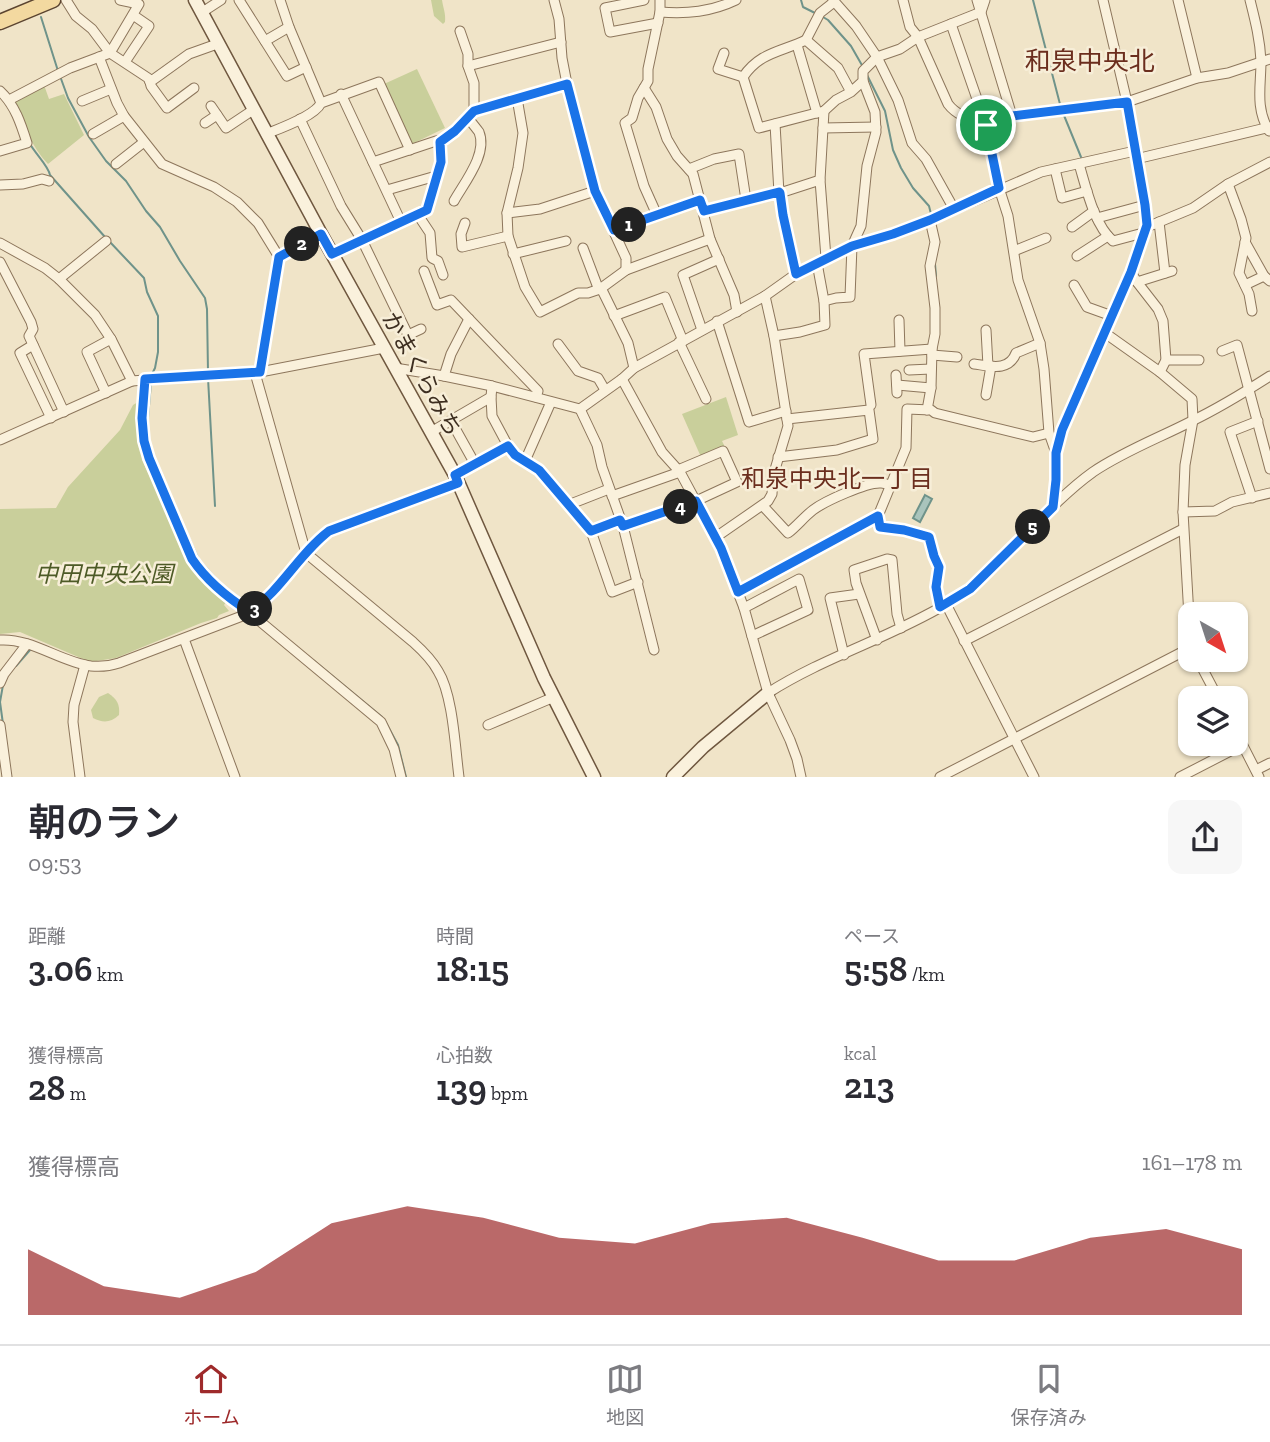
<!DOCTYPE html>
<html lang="ja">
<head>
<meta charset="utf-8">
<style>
	:root { --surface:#fff; --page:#f7f7f7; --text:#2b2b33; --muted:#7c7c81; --line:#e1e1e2; --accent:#9e2a2b }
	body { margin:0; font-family:"Zilla Slab","Noto Sans JP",serif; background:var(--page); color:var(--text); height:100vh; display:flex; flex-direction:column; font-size:26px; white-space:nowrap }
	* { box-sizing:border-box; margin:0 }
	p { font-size:23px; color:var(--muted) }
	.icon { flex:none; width:38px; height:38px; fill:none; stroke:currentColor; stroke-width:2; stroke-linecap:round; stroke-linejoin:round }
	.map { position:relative; height:777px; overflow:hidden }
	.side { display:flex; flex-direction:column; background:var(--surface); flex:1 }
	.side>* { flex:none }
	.needle { width:46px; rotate:141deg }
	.buttons { position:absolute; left:1178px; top:602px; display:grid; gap:14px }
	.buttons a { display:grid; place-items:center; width:70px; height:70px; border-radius:14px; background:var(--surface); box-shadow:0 2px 5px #0004; font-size:35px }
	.pin { position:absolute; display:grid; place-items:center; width:60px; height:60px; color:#fff; margin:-30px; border:4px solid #fff; border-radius:50%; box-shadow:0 2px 7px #0007 }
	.km { position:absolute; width:35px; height:35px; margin:-18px; border-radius:50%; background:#222; color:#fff; font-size:19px; line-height:35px; text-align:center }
	.round { display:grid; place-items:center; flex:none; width:74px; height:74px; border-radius:14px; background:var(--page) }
	.head { display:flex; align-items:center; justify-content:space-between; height:119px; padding:0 28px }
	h1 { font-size:38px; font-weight:600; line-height:52px }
	.metrics { display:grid; grid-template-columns:repeat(3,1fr); gap:10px; height:119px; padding:7px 28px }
	.metrics div { display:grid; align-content:center }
	.metrics b { font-size:35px; font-weight:600 }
	.metrics small { font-size:19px; font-weight:400 }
	.metrics p { font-size:19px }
	.chart { height:196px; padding:14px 28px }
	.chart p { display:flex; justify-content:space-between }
	.chart svg { width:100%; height:126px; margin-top:7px; fill:var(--accent); opacity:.7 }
	.tabs { display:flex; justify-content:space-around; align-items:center; height:98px; border-top:2px solid var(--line); background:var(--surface); font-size:19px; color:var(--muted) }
	.tabs a { display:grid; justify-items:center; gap:4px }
	.tabs .active { color:var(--accent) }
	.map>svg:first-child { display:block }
</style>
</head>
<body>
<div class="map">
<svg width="1270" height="777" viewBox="0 0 1270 777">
	<rect width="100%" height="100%" fill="#f0e4c8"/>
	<g fill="#c9cf9b">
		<path d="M431,0H442C443,8 446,13 445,22L443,24L434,16Z"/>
		<polygon points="417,69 445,128 412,144 384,84"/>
		<path d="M44,85L49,99L64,94L84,135L48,164C31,147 24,123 14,101Z"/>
		<polygon points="726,397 738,435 722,441 725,447 701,457 682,414"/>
		<polygon points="138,402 142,460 187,555 198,574 211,590 226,602 224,605 229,611 219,615 217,618 201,623 116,658 90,662 20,632 0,634 0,509 56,508 68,487 120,430 133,405"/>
		<path d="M108,693C117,699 120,704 119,715C110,723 103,723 93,718L91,710L99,697Z"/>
	</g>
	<polygon fill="#a9c4bc" stroke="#6f938a" stroke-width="2" points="925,495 932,499 920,522 913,518"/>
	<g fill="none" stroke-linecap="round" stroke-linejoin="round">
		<g stroke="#6f938a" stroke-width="2">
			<polyline points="801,0 803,7 815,13"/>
			<polyline points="1033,0 1061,108"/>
			<polyline points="41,17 58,71"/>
			<polyline points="823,17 828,20 851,46 863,67"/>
			<polyline points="867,75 885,111 893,150 901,168 913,188 929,206 931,214"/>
			<polyline points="60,76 68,98 89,137 106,161 126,181 146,211 160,227 180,261 205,298 207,309 208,372"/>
			<polyline points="1063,113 1081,157"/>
			<path d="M30,144C35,153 49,167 50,175L105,237"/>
			<polyline points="109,241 144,278 147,292 158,316 158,352 155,368 152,374"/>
			<polyline points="935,264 936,276"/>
			<polyline points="208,378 215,506"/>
			<polyline points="151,383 147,429 151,451"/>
			<polyline points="161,475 174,506"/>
			<polyline points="178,514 199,560 220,583"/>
			<polyline points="313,660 382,717"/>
			<polyline points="16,666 30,650"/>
			<polyline points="3,685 0,702 3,724"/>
			<polyline points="385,721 398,745 406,777"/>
		</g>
		<defs>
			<g id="street">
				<polyline points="66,0 76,16 92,29 110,53 148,78 150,82 189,54 217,44"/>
				<polyline points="239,0 287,76 306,67"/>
				<polyline points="280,0 289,27 321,103"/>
				<polyline points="554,0 559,19 562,58 567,84 579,132 595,191 626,258 626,270"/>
				<polyline points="644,0 605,8 610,32 658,23"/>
				<polyline points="833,0 856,26 877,57 898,100 912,143 926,159 954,209"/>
				<path d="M903,0L910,27L918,37L948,104C957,116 972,120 986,125L999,188L1008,216L1018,280L1040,343L1044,369L1049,433L1056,453"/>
				<polyline points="977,0 1012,116"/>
				<polyline points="1178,0 1197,78"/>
				<path d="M1250,0C1255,20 1260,39 1261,61C1261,86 1255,108 1269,131"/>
				<path d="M660,12C687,14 711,12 736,0"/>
				<polyline points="201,13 221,0"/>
				<polyline points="951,24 986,125 1012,116 1127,102 1197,78 1228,73 1270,59"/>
				<polyline points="806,40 820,13 834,2"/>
				<polyline points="265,41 289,27"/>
				<polyline points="797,45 817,113"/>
				<polyline points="724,53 718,69 743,77"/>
				<polyline points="99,57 117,103 124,116 162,164 214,187 237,202 258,223 279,257 260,372"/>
				<polyline points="125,62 149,26 133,15"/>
				<polyline points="468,66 561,42"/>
				<polyline points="150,82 151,86 167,108 194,88"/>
				<polyline points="644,88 656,107 667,139 677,156 693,174 710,239 734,295 737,312"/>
				<path d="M0,91C15,105 21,124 27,143L0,151"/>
				<path d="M851,92L838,68L806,40C781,52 760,52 743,77L759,128L824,111L836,100L851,92L863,81V71L877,57L900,49L918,37L981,12L985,0"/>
				<polyline points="341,94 401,222"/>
				<polyline points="517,98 523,133 518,168 507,213 508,236 525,287 540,312 578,293 588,293 600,289 626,270 710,239"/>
				<polyline points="9,100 70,68 110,53 139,4 120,0"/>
				<polyline points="82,101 111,89"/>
				<polyline points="211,106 226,128 253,110"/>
				<polyline points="474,111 567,84"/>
				<polyline points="824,111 820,180 826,258"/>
				<polyline points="300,119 341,206 362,240 408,335 421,329"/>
				<polyline points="205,123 217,115"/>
				<polyline points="775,124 779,193 780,193 783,215 796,274"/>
				<polyline points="823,128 876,127"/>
				<polyline points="93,134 124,116"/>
				<path d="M266,134C281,128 315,116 321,103L379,82L410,150"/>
				<polyline points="1136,159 1270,127"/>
				<path d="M373,162L436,141C451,139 465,123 474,111V83L468,66V54L460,31"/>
				<polyline points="116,164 144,142"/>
				<path d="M1079,164C1086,187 1094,225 1113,241L1143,233"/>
				<polyline points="689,169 714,159 739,154 746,200"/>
				<polyline points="1055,169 1062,198 1087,191"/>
				<polyline points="1228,184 1270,162"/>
				<polyline points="0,185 23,184 42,179 49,181"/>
				<polyline points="387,190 436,176"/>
				<polyline points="780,193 820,180"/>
				<path d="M454,201C464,183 488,154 479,132C476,128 472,123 468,118"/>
				<polyline points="703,211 779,193"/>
				<polyline points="507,213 540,209 595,191"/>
				<polyline points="418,215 430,233 432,258 438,261 443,275"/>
				<polyline points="657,215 644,186 625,123 632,118 638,98 648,81 648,69 660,12 660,0"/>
				<polyline points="1097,218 1145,205"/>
				<polyline points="1159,222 1165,273"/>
				<polyline points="465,223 461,234 462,247 508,236"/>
				<polyline points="1147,225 1152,225 1193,208 1228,184 1241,219 1246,238 1239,273 1249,294 1252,311"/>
				<polyline points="1072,227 1094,211"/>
				<polyline points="614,230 700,200"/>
				<polyline points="1245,242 1264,276 1270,281"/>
				<polyline points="0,243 45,268 59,279 95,315 111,339 132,381"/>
				<polyline points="583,248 597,285 603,292 628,343 634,368"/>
				<polyline points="1014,251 1046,238"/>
				<polyline points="332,254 427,210 441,162 440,142"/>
				<polyline points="513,254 566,241"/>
				<polyline points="1077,256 1108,236"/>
				<polyline points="279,257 321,234"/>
				<polyline points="0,262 31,322 33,329 29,336 64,412"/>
				<polyline points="424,271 437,305 451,300 538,391 536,397"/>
				<polyline points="1131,272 1137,282 1158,309 1163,321 1166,360 1160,372"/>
				<polyline points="59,279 106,241"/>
				<polyline points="1137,282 1172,271"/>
				<polyline points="1074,285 1087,307 1112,316"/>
				<polyline points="1245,285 1264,276"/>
				<polyline points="824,301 836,298 850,297 852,246 861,226 867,166 876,132 875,112 863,81"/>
				<polyline points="614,316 665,297 683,341"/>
				<polyline points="899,320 900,351"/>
				<polyline points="717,321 749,422 786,411"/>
				<polyline points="702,330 683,275 719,259"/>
				<polyline points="986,330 988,366"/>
				<polyline points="1105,333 1160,372 1192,399 1193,420 1185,465 1183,512 1190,634"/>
				<polyline points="774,336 800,332 825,325 824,301 817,263"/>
				<polyline points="679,342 706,399"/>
				<polyline points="558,344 578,371 598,378 605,390"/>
				<polyline points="33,345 20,353 51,418"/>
				<polyline points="1222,351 1237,345 1270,469"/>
				<polyline points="932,355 957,357"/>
				<polyline points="1166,360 1199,360"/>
				<path d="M974,364C990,366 1009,372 1016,353L1040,343"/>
				<polyline points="395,368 444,376 492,386 580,409"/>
				<polyline points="909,370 931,369"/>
				<path d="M255,373L306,553L413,642C423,651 432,660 438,671C453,695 455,747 459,777"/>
				<polyline points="896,375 897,393"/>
				<polyline points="444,376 451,354 469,319"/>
				<polyline points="145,379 142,418 144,441 149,458 192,559 202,573 213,583 250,613 381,722 394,749 401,777"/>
				<polyline points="622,379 662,452 680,472 721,548 744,608 768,693 790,740 797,759 801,777"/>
				<polyline points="897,385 931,388"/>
				<polyline points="492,386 491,397 492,416 508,446 515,455 539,470 591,531 612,592 638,582"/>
				<polyline points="106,393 87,352 111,339"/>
				<polyline points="986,395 991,366"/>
				<polyline points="871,405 864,354 932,349"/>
				<polyline points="580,409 622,379 634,368 765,296 796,274 852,246 893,234 930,220 1041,172 1135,151"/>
				<polyline points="580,409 597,445 602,467 623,526 654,650"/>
				<polyline points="927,410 931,388 932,349 935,334 935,308 930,266 935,242 930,220"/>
				<polyline points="451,421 475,464"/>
				<polyline points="431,432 491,397"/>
				<polyline points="0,440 132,381 180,377 255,373 384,348"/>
				<polyline points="778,457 837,450 873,439 869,410 787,419"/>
				<polyline points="525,461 551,402"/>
				<polyline points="455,475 508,446"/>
				<polyline points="612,496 680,472"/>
				<polyline points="1252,498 1230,432 1258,421"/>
				<polyline points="568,505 609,489"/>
				<path d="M763,506L788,533C797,526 804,517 813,510C825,501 867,482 881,483C885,483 889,485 892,486"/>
				<polyline points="1053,507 1056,479 1056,453 1062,430 1131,272 1147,225 1145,205 1127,102 1103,0"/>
				<polyline points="1183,512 1215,511 1232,502 1270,493"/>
				<polyline points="623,526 696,501 737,482 723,451 678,470"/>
				<polyline points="591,531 620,520"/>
				<polyline points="716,537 768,501 772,494 773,476 788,426 774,336 765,296"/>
				<polyline points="738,592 878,516"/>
				<polyline points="946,604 1034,777"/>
				<polyline points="940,607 936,587 939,567 934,556 929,537 904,530 880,527 878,516 906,448 907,409 931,410 935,413 1033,437 1049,433"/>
				<polyline points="744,608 799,579 808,610 752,636"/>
				<polyline points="184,639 235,777"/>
				<path d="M0,640C32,638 60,662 91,666C101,667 110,666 119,663L250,613L266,601L321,537L329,531L458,483"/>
				<polyline points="877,640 856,583 854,570 887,559 892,560 897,614 901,628"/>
				<polyline points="964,641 1183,529"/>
				<polyline points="844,655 830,598 859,594"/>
				<polyline points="1198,660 1218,698"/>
				<polyline points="0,683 4,674 27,644"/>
				<path d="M768,693C824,657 890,638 948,603C1004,569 1040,510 1093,472C1124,451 1159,438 1192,421C1219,408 1245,392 1270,376"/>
				<polyline points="0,725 7,777"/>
				<polyline points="488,725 554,697"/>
				<polyline points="1236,732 1259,777"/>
				<polyline points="1256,770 1270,763"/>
				<polyline points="80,777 73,722 74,705 85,665"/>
				<polyline points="940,777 1190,648"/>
				<polyline points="1180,777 1242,745"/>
			</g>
			<g id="secondary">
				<polyline points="195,0 321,234 455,475 544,678 594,777"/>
				<polyline points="673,777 703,747 768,693"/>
			</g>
			<polyline id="primary" points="0,22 53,0"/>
		</defs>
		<use href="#street" stroke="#8d765c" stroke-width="11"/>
		<use href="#secondary" stroke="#6f573f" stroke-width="15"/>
		<use href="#primary" stroke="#5b4430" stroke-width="17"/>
		<use href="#street" stroke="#faf1dc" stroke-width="9"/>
		<use href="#secondary" stroke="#faf1dc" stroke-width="12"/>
		<use href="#primary" stroke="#f3d9a0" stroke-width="14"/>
	</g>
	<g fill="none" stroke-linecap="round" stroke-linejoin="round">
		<defs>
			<path id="route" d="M567,84L595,191L614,230L700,200L704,211L779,192L780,193L783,215L796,274L852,246L893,234L930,220L999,188L986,125L1012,116L1127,102L1145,205L1147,225L1131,272L1062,430L1056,453V480L1053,507L970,589L940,607L936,587L939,567L934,556L929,537L904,530L880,527L878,516L738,592L721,548L696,501L623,526L620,520L591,531L539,470L515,455L508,446L455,475L458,483L329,531C299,554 282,589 250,612C228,598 207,581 192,559L149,458L144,441L142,418L145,379L260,372L279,257L321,234L332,254L427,210L441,162L440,142L455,131L474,111Z"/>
		</defs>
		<use href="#route" stroke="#fff" stroke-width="14"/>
		<use href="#route" stroke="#1a73e8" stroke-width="9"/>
	</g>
	<g text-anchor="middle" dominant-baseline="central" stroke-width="5" stroke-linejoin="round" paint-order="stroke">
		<g font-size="23" fill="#3d2e20" stroke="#f7eed8">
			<text transform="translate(422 374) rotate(61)">かまくらみち</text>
		</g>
		<g font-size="23" font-style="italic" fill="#4d5a26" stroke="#f7eed8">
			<text x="104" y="574">中田中央公園</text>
		</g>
		<g font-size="24" fill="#6b2e1e" stroke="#f7eed8">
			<text x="837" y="478">和泉中央北一丁目</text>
		</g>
		<g font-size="26" fill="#6b2e1e" stroke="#f7eed8">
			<text x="1090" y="61">和泉中央北</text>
		</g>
	</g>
</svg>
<div class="buttons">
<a><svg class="needle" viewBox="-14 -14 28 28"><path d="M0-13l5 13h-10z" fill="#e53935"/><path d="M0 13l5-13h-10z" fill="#7c7c81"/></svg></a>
<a><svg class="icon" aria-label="layers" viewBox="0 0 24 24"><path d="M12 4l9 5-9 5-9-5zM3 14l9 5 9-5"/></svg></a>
</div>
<div class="pin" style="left:986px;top:125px;background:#1e9e55"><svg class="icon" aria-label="arrive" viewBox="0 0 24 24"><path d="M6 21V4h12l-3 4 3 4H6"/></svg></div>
<b class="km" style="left:629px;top:225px">1</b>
<b class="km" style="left:302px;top:244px">2</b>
<b class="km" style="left:255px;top:609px">3</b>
<b class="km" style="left:681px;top:507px">4</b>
<b class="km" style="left:1033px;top:527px">5</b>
</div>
<section class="side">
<div class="head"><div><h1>朝のラン</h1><p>09:53</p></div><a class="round"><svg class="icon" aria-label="share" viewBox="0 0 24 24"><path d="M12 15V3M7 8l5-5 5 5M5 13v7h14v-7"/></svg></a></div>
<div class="metrics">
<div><p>距離</p><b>3.06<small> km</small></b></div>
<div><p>時間</p><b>18:15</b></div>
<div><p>ペース</p><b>5:58<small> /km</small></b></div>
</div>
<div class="metrics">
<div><p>獲得標高</p><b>28<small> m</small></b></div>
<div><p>心拍数</p><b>139<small> bpm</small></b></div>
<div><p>kcal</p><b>213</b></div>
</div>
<div class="chart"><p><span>獲得標高</span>161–178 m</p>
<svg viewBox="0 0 160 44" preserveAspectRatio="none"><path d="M0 44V21L10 34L20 38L30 29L40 12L50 6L60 10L70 17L80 19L90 12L100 10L110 17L120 25L130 25L140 17L150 14L160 21V44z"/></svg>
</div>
</section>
<nav class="tabs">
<a class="active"><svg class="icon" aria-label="home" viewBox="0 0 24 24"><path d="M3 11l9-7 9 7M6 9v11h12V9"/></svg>ホーム</a>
<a><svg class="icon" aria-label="map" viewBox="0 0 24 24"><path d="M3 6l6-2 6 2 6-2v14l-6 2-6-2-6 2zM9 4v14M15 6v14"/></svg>地図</a>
<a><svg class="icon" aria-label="saved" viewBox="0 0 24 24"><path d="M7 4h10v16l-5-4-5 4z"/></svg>保存済み</a>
</nav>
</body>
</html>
